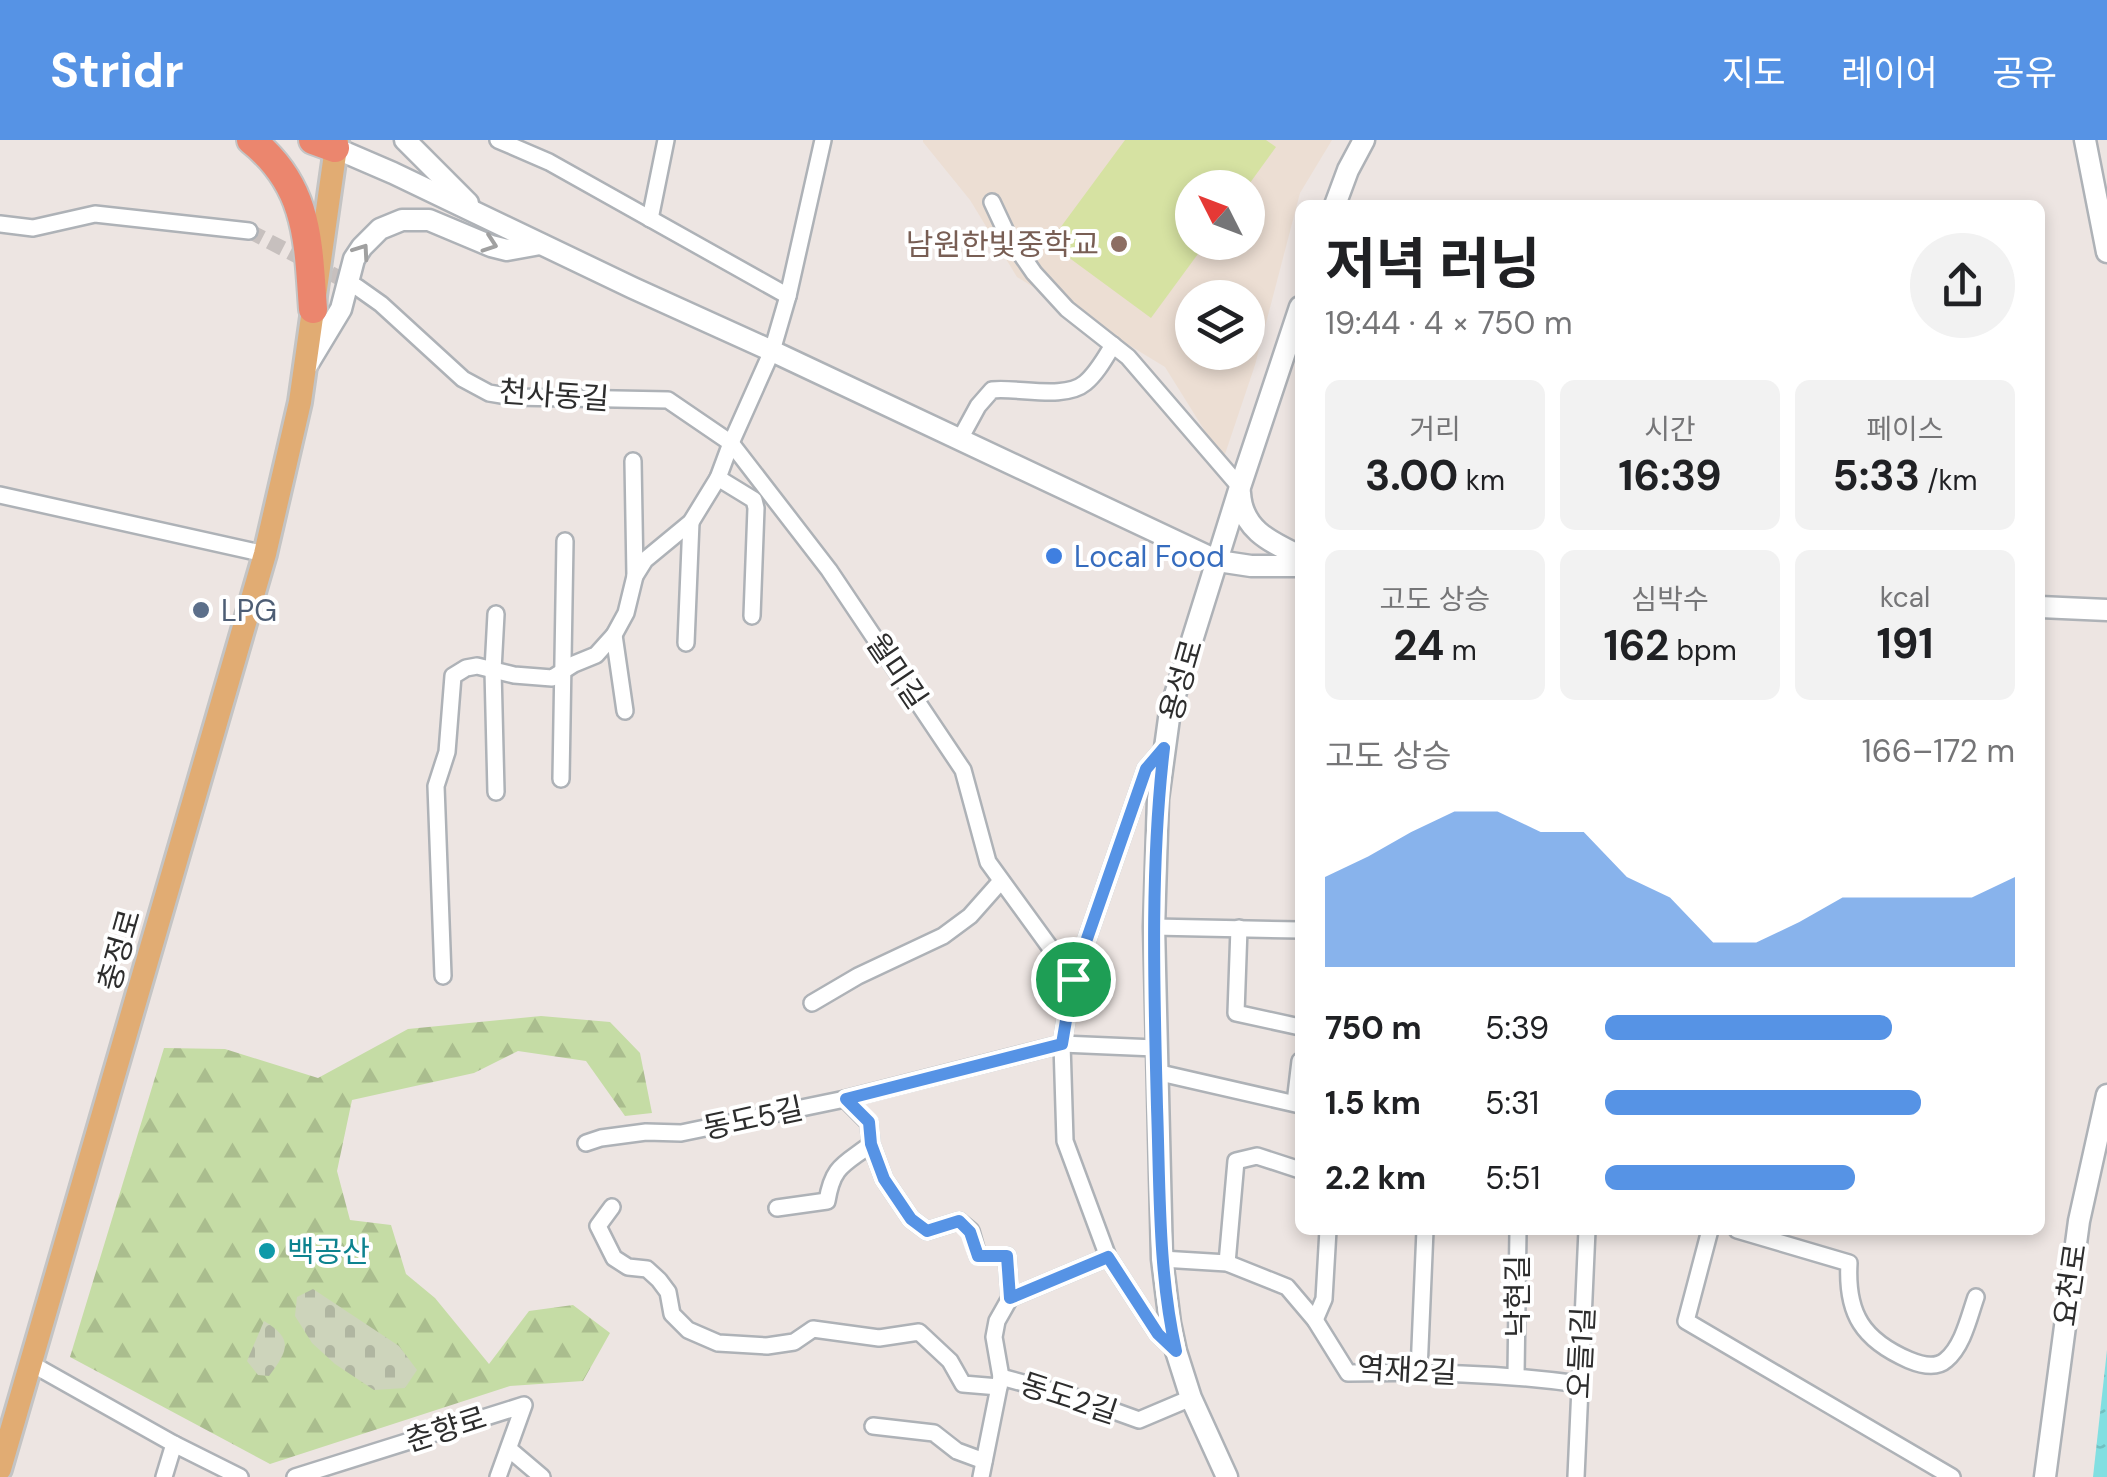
<!DOCTYPE html>
<html lang="ko">
<head>
<meta charset="utf-8">
<style>
	:root { --surface:#fff; --page:#f2f2f2; --text:#202124; --muted:#757577; --accent:#5693e5 }
	body { margin:0; font-family:"DM Sans","Noto Sans KR",sans-serif; background:var(--page); color:var(--text); height:100vh; display:flex; flex-direction:column; font-size:38px; white-space:nowrap }
	* { box-sizing:border-box; margin:0 }
	p { font-size:32px; color:var(--muted) }
	.icon { flex:none; width:55px; height:55px; fill:none; stroke:currentColor; stroke-width:2; stroke-linecap:round; stroke-linejoin:round }
	.map { position:relative; flex:1; overflow:hidden }
	.drawer { position:absolute; left:1295px; top:60px; width:750px; height:1035px; display:flex; flex-direction:column; background:var(--surface); border-radius:15px; box-shadow:0 5px 15px #0003 }
	.drawer>* { flex:none }
	.needle { width:65px; rotate:312deg }
	.fabs { position:absolute; left:1175px; top:30px; display:grid; gap:20px }
	.fabs a { display:grid; place-items:center; width:90px; height:90px; border-radius:50%; background:var(--surface); box-shadow:0 5px 15px #0003; font-size:50px }
	.pin { position:absolute; display:grid; place-items:center; width:85px; height:85px; color:#fff; margin:-42px; border:5px solid #fff; border-radius:50%; box-shadow:0 2px 10px #0007 }
	.round { display:grid; place-items:center; flex:none; width:105px; height:105px; border-radius:52px; background:var(--page) }
	.head { display:flex; align-items:center; justify-content:space-between; height:170px; padding:0 30px }
	h1 { font-size:55px; font-weight:700; line-height:75px }
	.metrics { display:grid; grid-template-columns:repeat(3,1fr); gap:15px; height:170px; padding:10px 30px }
	.metrics div { display:grid; align-content:center; border-radius:15px; background:var(--page); text-align:center }
	.metrics b { font-size:42px; font-weight:700 }
	.metrics small { font-size:28px; font-weight:400 }
	.metrics p { font-size:28px }
	.chart { height:280px; padding:20px 30px }
	.chart p { display:flex; justify-content:space-between }
	.chart svg { width:100%; height:180px; margin-top:10px; fill:var(--accent); opacity:.7 }
	ul { padding:0 30px; list-style:none; font-size:32px }
	li { display:grid; grid-template-columns:160px 120px 1fr; align-items:center; height:75px }
	li i { height:25px; border-radius:12px; background:var(--accent) }
	header { display:flex; align-items:center; gap:60px; box-sizing:border-box; height:140px; padding:0 50px; background:var(--accent); color:#fff }
	header strong { font-size:48px }
	nav { display:flex; gap:55px; margin-inline-start:auto; font-size:35px }
	.map>svg:first-child { display:block }
</style>
</head>
<body>
<header>
<strong>Stridr</strong>
<nav><a>지도</a><a>레이어</a><a>공유</a></nav>
</header>
<div class="map">
<svg width="2107" height="1337" viewBox="0 0 2107 1337">
	<defs>
		<pattern id="forest-firs" width="22" height="20" patternUnits="userSpaceOnUse" patternTransform="scale(2.5)"><rect width="22" height="20" fill="#c5dca5"/><path d="M5 1l3.5 6h-7zM16 11l3.5 6h-7z" fill="#aabd8e"/></pattern>
		<pattern id="cemetery-stones" width="16" height="16" patternUnits="userSpaceOnUse" patternTransform="scale(2.5)"><rect width="16" height="16" fill="#cdd4bb"/><path d="M2 7V4a2 2 0 0 1 4 0v3zM10 15v-3a2 2 0 0 1 4 0v3z" fill="#b0b6a1"/></pattern>
		<pattern id="water-ripples" width="26" height="14" patternUnits="userSpaceOnUse" patternTransform="scale(2.5)"><rect width="26" height="14" fill="#82dfe1"/><path d="M2 4q2-2 4 0t4 0M15 11q2-2 4 0t4 0" fill="none" stroke="#71c0c1"/></pattern>
	</defs>
	<rect width="100%" height="100%" fill="#ede5e2"/>
	<path fill="#ecded3" fill-rule="evenodd" d="M923,0H1332L1300,53L1255,225L1223,320L1165,227L1017,137L970,60L923,2ZM1192,48H1248V102H1192ZM1192,158H1248V212H1192Z"/>
	<polygon fill="url(#forest-firs)" points="541,876 610,882 640,913 652,973 625,976 586,921 518,911 474,933 352,960 337,1031 350,1080 391,1085 406,1134 435,1158 489,1224 529,1171 573,1165 610,1193 583,1241 510,1246 270,1324 70,1217 164,908 225,909 318,938 408,889"/>
	<g fill="url(#cemetery-stones)">
		<polygon points="313,1149 399,1206 417,1230 405,1248 374,1250 335,1224 312,1203 295,1176 297,1157"/>
		<path d="M264,1181C294,1199 288,1211 269,1236L258,1235L247,1221Z"/>
	</g>
	<polygon fill="#d6e2a2" points="1125,0 1266,0 1276,7 1247,47 1192,48 1192,102 1206,103 1151,178 1049,103"/>
	<polygon fill="url(#water-ripples)" points="2107,1210 2107,1337 2093,1337"/>
	<g fill="none" stroke-linecap="round" stroke-linejoin="round">
		<polyline stroke="#c7c0be" stroke-width="15" stroke-dasharray="15 8" stroke-linecap="butt" points="249,91 353,145"/>
		<defs>
			<g id="street">
				<polyline points="498,0 549,22 788,156"/>
				<polyline points="992,62 1007,94 1034,133 1067,169 1128,217 1240,347"/>
				<polyline points="650,79 666,0"/>
				<polyline points="0,84 33,88 95,74 249,91"/>
				<polyline points="357,147 381,164 463,239 489,253 513,257 668,260 731,303 829,430 963,630 988,722 1073,839"/>
				<path d="M960,299L978,266L992,250C1018,247 1065,260 1085,243C1097,233 1105,218 1113,205"/>
				<polyline points="633,321 635,436"/>
				<polyline points="718,338 754,360 756,368 752,476"/>
				<polyline points="0,355 265,414"/>
				<polyline points="614,495 625,571"/>
				<polyline points="686,503 691,382"/>
				<polyline points="1164,608 1146,629 1073,839 1062,904 1065,1001 1108,1117 1158,1194 1176,1211"/>
				<polyline points="561,639 565,401"/>
				<polyline points="496,652 493,530 496,474"/>
				<polyline points="1154,787 1300,790"/>
				<polyline points="1239,788 1236,873 1300,887"/>
				<polyline points="443,836 436,646 447,612 453,536 466,528 477,526 514,535 552,538 574,524 596,515 614,495 626,473 635,436 645,420 691,382 718,338 731,303 772,211 788,156 823,0"/>
				<polyline points="812,863 858,836 943,796 970,776 1001,741"/>
				<polyline points="1156,932 1300,965"/>
				<polyline points="845,959 869,983 871,1004 884,1039 911,1079 927,1091 959,1081 971,1091 978,1116 1007,1116 1010,1158"/>
				<polyline points="1295,963 1300,921"/>
				<polyline points="586,1003 601,998 646,992 681,993 845,959 1062,904 1155,908"/>
				<polyline points="612,1067 598,1086 614,1118 628,1127 647,1129 659,1140 668,1152 672,1174 688,1190 718,1203 767,1206 794,1202 813,1189 879,1198 919,1192 950,1221 963,1244 999,1247"/>
				<path d="M777,1068L827,1061C833,1025 844,1025 871,1004"/>
				<polyline points="1710,1090 1686,1181 1952,1337"/>
				<path d="M1737,1090L1849,1123C1846,1174 1863,1200 1909,1220C1921,1225 1936,1229 1946,1220C1963,1206 1969,1177 1976,1157"/>
				<path d="M1162,1119L1227,1123L1287,1147L1315,1180L1348,1233C1428,1231 1500,1233 1579,1244"/>
				<polyline points="1227,1123 1236,1021 1257,1016 1300,1030"/>
				<polyline points="1315,1180 1324,1159 1328,1090"/>
				<polyline points="30,1223 174,1304 240,1337"/>
				<polyline points="1419,1231 1425,1090"/>
				<polyline points="1516,1235 1518,1090"/>
				<polyline points="1001,1237 1078,1258 1139,1280 1191,1258"/>
				<polyline points="873,1286 934,1293 957,1311 984,1321"/>
				<polyline points="509,1309 542,1337"/>
				<polyline points="164,1337 174,1304"/>
				<polyline points="295,1337 524,1265 498,1337"/>
				<polyline points="981,1337 1001,1237 994,1197 997,1181 1010,1158 1108,1117"/>
				<polyline points="1576,1337 1587,1090"/>
			</g>
			<g id="secondary">
				<polyline points="405,0 468,63"/>
				<polyline points="2085,0 2107,112"/>
				<polyline points="335,8 393,33 633,148 772,211 1218,421 1251,426 1300,426"/>
				<polyline points="1335,65 1348,30 1364,0"/>
				<polyline points="306,227 341,169 354,119 362,107 380,89 402,80 429,80 491,106 507,110 540,104"/>
				<path d="M1240,353C1242,390 1271,402 1300,416"/>
				<polyline points="2040,467 2107,470"/>
				<polyline points="1227,1337 1191,1258 1176,1211 1170,1183 1162,1119 1154,787 1158,659 1170,571 1240,347 1300,167"/>
				<polyline points="2045,1337 2079,1081 2107,955"/>
			</g>
			<polyline id="primary" points="0,1329 265,414 300,262 337,0"/>
			<g id="highway">
				<path d="M251,0C309,46 308,101 313,169"/>
				<polyline points="313,0 335,8"/>
			</g>
		</defs>
		<use href="#street" stroke="#aeb2b7" stroke-width="20"/>
		<use href="#secondary" stroke="#aeb2b7" stroke-width="25"/>
		<use href="#primary" stroke="#c4c4c4" stroke-width="28"/>
		<use href="#highway" stroke="#c4c4c4" stroke-width="32"/>
		<use href="#street" stroke="#fff" stroke-width="15"/>
		<use href="#secondary" stroke="#fff" stroke-width="20"/>
		<use href="#primary" stroke="#e1ac73" stroke-width="22"/>
		<use href="#highway" stroke="#eb866e" stroke-width="28"/>
	</g>
	<defs><path id="oneway-chevron" d="M-2-3.5L2.5 0L-2 3.5" fill="none" stroke-width="1.6" stroke-linecap="round" stroke-linejoin="round" transform="scale(2.5)"/></defs>
	<g stroke="#a0a0a0">
		<use href="#oneway-chevron" transform="translate(490 104) rotate(19)"/>
		<use href="#oneway-chevron" transform="translate(362 111) rotate(-55)"/>
	</g>
	<g fill="none" stroke-linecap="round" stroke-linejoin="round">
		<defs>
			<path id="route" d="M1164,608C1150,727 1154,848 1157,967C1160,1049 1158,1131 1176,1211L1158,1194L1108,1117L1010,1158L1007,1116H978L970,1092L959,1081L927,1091L911,1079L884,1039L871,1004L869,982L846,959L1062,904L1073,839L1146,629Z"/>
		</defs>
		<use href="#route" stroke="#fff" stroke-width="20"/>
		<use href="#route" stroke="#5693e5" stroke-width="12"/>
	</g>
	<circle fill="#8d6e63" stroke="#fff" stroke-width="4" cx="1119" cy="104" r="10"/>
	<circle fill="#3f7fe0" stroke="#fff" stroke-width="4" cx="1054" cy="416" r="10"/>
	<circle fill="#5c6f8a" stroke="#fff" stroke-width="4" cx="201" cy="470" r="10"/>
	<circle fill="#0f9aa8" stroke="#fff" stroke-width="4" cx="267" cy="1111" r="10"/>
	<g text-anchor="middle" dominant-baseline="central" stroke-width="8" stroke-linejoin="round" paint-order="stroke">
		<g font-size="30" fill="#785e54" stroke="#fff" text-anchor="end">
			<text x="1099" y="104">남원한빛중학교</text>
		</g>
		<g font-size="30" fill="#2d2d2d" stroke="#fff">
			<text transform="translate(554 255) rotate(4)">천사동길</text>
			<text transform="translate(897 531) rotate(56)">월미길</text>
			<text transform="translate(1181 540) rotate(-74)">용성로</text>
			<text transform="translate(119 810) rotate(-74)">충정로</text>
			<text transform="translate(753 978) rotate(-12)">동도5길</text>
			<text transform="translate(2070 1145) rotate(-82)">요천로</text>
			<text transform="translate(1517 1156) rotate(-90)">낙현길</text>
			<text transform="translate(1581 1213) rotate(-87)">오들1길</text>
			<text transform="translate(1407 1230) rotate(3)">역재2길</text>
			<text transform="translate(1069 1258) rotate(18)">동도2길</text>
			<text transform="translate(446 1289) rotate(-18)">춘향로</text>
		</g>
		<g font-size="30" fill="#366cbe" stroke="#fff" text-anchor="start">
			<text x="1074" y="416">Local Food</text>
		</g>
		<g font-size="30" fill="#4e5e75" stroke="#fff" text-anchor="start">
			<text x="221" y="470">LPG</text>
		</g>
		<g font-size="30" fill="#0d838f" stroke="#fff" text-anchor="start">
			<text x="287" y="1111">백공산</text>
		</g>
	</g>
</svg>
<div class="fabs">
<a><svg class="needle" viewBox="-14 -14 28 28"><path d="M0-13l5 13h-10z" fill="#e53935"/><path d="M0 13l5-13h-10z" fill="#757577"/></svg></a>
<a><svg class="icon" aria-label="layers" viewBox="0 0 24 24"><path d="M12 4l9 5-9 5-9-5zM3 14l9 5 9-5"/></svg></a>
</div>
<div class="pin" style="left:1073px;top:839px;background:#1e9e55"><svg class="icon" aria-label="arrive" viewBox="0 0 24 24"><path d="M6 21V4h12l-3 4 3 4H6"/></svg></div>
<section class="drawer">
<div class="head"><div><h1>저녁 러닝</h1><p>19:44 · 4 × 750 m</p></div><a class="round"><svg class="icon" aria-label="share" viewBox="0 0 24 24"><path d="M12 15V3M7 8l5-5 5 5M5 13v7h14v-7"/></svg></a></div>
<div class="metrics">
<div><p>거리</p><b>3.00<small> km</small></b></div>
<div><p>시간</p><b>16:39</b></div>
<div><p>페이스</p><b>5:33<small> /km</small></b></div>
</div>
<div class="metrics">
<div><p>고도 상승</p><b>24<small> m</small></b></div>
<div><p>심박수</p><b>162<small> bpm</small></b></div>
<div><p>kcal</p><b>191</b></div>
</div>
<div class="chart"><p><span>고도 상승</span>166–172 m</p>
<svg viewBox="0 0 160 44" preserveAspectRatio="none"><path d="M0 44V22L10 17L20 11L30 6L40 6L50 11L60 11L70 22L80 27L90 38L100 38L110 33L120 27L130 27L140 27L150 27L160 22V44z"/></svg>
</div>
<ul>
<li><b>750 m</b>5:39<i style="width:70%"></i></li>
<li><b>1.5 km</b>5:31<i style="width:77%"></i></li>
<li><b>2.2 km</b>5:51<i style="width:61%"></i></li>
</ul>
</section>
</div>
</body>
</html>
